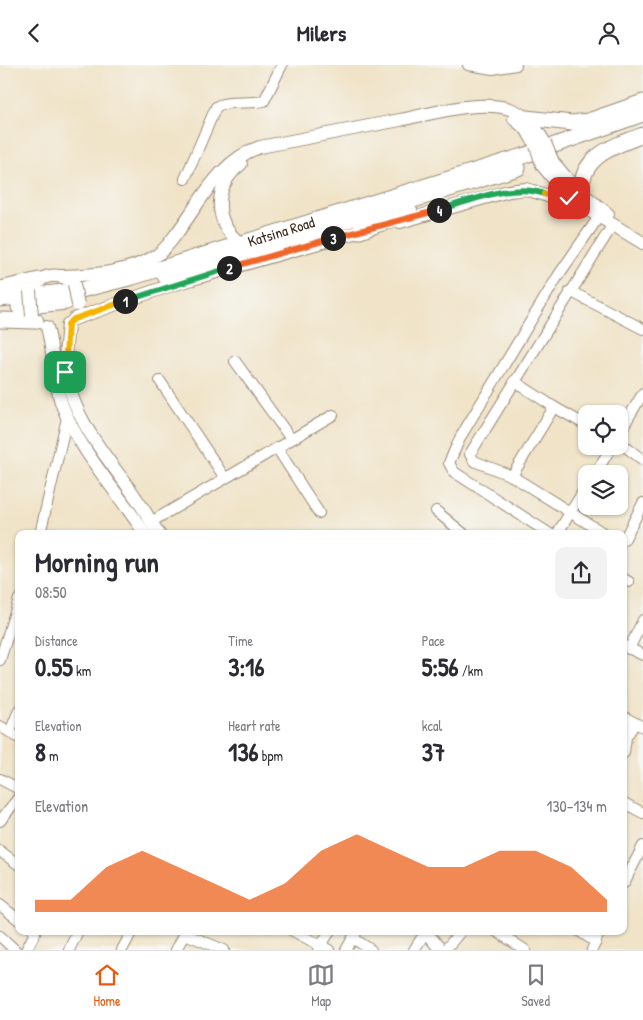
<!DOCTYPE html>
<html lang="en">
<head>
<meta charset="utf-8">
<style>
	:root { --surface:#fff; --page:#f2f2f3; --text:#2b2b33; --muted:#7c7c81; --line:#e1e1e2; --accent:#ea580c }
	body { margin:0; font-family:"Patrick Hand",sans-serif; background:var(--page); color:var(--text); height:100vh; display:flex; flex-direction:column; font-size:19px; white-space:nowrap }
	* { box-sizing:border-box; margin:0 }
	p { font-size:16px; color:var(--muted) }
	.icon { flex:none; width:28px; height:28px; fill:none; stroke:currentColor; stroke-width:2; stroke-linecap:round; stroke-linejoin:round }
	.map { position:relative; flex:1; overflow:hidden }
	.sheet { position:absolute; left:15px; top:465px; width:612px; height:405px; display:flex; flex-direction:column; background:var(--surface); border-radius:10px; box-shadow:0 1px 4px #0004 }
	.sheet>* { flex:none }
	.tools { position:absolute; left:578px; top:340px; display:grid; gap:10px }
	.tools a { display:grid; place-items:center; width:50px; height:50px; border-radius:10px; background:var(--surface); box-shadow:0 1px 4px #0004; font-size:25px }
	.pin { position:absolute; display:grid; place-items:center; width:42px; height:42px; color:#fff; margin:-21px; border-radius:10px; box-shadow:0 2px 8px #0006 }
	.km { position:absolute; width:25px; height:25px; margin:-12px; border-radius:50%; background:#222; color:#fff; font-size:14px; line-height:25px; text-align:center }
	.round { display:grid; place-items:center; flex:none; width:52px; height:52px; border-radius:10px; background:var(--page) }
	.overview { display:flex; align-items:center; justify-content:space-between; height:85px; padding:0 20px }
	h1 { font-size:28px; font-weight:700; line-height:38px }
	.metrics { display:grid; grid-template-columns:repeat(3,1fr); gap:8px; height:85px; padding:5px 20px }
	.metrics div { display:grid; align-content:center }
	.metrics b { font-size:25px; font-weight:700 }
	.metrics small { font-size:14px; font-weight:400 }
	.metrics p { font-size:14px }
	.chart { height:140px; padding:10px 20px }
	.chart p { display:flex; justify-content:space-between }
	.chart svg { width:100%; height:90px; margin-top:5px; fill:var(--accent); opacity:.7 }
	header { display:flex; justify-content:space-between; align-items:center; height:65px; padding:0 20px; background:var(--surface); font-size:22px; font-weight:700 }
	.tabs { display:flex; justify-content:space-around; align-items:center; height:70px; border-top:1px solid var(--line); background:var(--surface); font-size:14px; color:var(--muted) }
	.tabs a { display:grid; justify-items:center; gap:2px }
	.tabs .active { color:var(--accent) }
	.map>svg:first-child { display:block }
</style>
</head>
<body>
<header><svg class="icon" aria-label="back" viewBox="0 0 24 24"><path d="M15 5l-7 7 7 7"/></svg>Milers<svg class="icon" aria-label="person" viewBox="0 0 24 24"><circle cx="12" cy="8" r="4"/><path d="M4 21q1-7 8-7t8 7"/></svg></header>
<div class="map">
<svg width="643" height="885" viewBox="0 0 643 885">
	<rect width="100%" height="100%" fill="#f6f6f2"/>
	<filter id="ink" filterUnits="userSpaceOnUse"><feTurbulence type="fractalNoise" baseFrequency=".02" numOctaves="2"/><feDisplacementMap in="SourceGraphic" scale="10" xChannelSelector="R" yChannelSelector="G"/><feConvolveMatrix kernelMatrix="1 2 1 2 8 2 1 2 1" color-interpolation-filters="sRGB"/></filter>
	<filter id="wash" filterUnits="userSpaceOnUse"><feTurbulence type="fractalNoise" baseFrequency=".0096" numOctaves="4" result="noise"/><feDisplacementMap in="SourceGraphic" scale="20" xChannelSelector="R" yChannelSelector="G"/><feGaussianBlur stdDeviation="1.12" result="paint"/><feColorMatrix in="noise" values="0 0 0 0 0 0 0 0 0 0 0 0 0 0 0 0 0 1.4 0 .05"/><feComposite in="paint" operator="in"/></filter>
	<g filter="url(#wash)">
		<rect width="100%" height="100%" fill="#f0e3c7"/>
	</g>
	<g filter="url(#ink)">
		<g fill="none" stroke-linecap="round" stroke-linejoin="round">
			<defs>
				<g id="minor">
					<polyline points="468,0 493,4 516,0"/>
					<path d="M185,114L216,42C224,35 250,39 264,36L282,0"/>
					<polyline points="570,226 643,264"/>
					<polyline points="235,296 291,374"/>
					<polyline points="160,316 225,413"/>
					<polyline points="514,316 554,342 586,360"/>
					<polyline points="619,369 643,328"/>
					<polyline points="619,377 643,395"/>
					<polyline points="277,383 319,448"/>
					<polyline points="595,409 612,381"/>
					<polyline points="512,411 554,342"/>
					<polyline points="436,446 464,469"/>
					<polyline points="151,457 333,350"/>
					<polyline points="40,469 67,353"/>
					<polyline points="550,469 454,407 449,398 461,371 558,211 598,153"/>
					<polyline points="557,469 586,422"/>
					<polyline points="605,469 512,411 474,396 470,389 612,161"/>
					<polyline points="624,475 643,438"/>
					<polyline points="624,514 629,517"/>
					<polyline points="624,581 643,590"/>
					<polyline points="629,584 643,555"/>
					<polyline points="0,595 19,534"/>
					<polyline points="624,652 643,662"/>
					<polyline points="0,661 19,673"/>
					<polyline points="10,667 19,645"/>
					<polyline points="624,688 626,672 635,658"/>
					<polyline points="0,714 19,724"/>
					<polyline points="624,738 643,748"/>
					<polyline points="0,756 19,732"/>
					<polyline points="0,786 19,800"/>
					<polyline points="624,818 643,781"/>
					<polyline points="0,840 19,855"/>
					<polyline points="293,866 329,885"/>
					<polyline points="496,866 525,885"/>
					<polyline points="579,866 596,877"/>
					<polyline points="185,869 224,885"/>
					<polyline points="0,871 15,885"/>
					<polyline points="353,873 371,885"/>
					<polyline points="26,885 35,868 33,866"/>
					<polyline points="69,885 78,866"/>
					<polyline points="122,885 132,866"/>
					<polyline points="176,885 186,866"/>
					<polyline points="318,885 330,866"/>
					<polyline points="346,885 357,866"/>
					<polyline points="414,885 421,874"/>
					<polyline points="445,885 461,866"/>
					<polyline points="592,885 600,866"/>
				</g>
				<g id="major">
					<polyline points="514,54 527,65 536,81"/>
					<polyline points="553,97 574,122 608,149"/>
					<polyline points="542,100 569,133 643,178"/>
					<polyline points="400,157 509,126 526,124 582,142"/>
					<path d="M240,178C213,157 213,121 241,99"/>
					<path d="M61,211C93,210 129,208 157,190C165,185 171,176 177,168C201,136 220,95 260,82C306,73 353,64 400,55C430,49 479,34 510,44C527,50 536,63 545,78"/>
					<path d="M33,221C43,210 55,208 68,214"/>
					<polyline points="74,254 171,220 368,164"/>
					<path d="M68,259C67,275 63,292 66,308C74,357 109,394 136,433C144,444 151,457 159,469"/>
					<path d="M47,262C54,288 53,315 62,340C80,387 118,427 145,469"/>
					<polyline points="425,866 441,885"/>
				</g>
				<g id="highway">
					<polyline points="526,53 572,58 588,56 643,37"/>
					<path d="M582,130C578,92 613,81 643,70"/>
					<polyline points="360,166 410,147"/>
					<polyline points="165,211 518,103"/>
					<polyline points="0,224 39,215"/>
					<path id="s1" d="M0,234L81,225L133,212L526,90L643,49"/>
					<polyline points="19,242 66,237"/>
					<polyline points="0,255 36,256"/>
				</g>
			</defs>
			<use href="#minor" stroke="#968672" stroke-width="12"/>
			<use href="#major" stroke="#968672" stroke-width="14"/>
			<use href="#highway" stroke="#968672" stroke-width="17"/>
			<use href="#minor" stroke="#fff" stroke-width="10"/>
			<use href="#major" stroke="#fff" stroke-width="12"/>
			<use href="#highway" stroke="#fff" stroke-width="15"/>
			<defs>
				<g id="major-bridge">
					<polyline points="545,78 553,97"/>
					<polyline points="536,81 542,100"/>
					<polyline points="74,219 78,240"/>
					<polyline points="30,226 32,251"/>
				</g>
			</defs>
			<use href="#major-bridge" stroke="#968672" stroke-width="14" stroke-linecap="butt"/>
			<use href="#major-bridge" stroke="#fff" stroke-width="12"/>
		</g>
	</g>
	<g fill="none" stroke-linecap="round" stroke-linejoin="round" filter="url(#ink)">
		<defs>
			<polyline id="split-1" points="65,307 68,259 74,254 125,236"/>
			<polyline id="split-2" points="125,236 229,203"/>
			<polyline id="split-3" points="229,203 333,173"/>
			<polyline id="split-4" points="333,173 439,145"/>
			<path id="split-5" d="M439,145C470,136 514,117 544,129"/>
			<polyline id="split-6" points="544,129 582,142 569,133"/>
		</defs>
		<use href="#split-1" stroke="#fff" stroke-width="10"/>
		<use href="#split-2" stroke="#fff" stroke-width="10"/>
		<use href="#split-3" stroke="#fff" stroke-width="10"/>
		<use href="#split-4" stroke="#fff" stroke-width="10"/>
		<use href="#split-5" stroke="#fff" stroke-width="10"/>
		<use href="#split-6" stroke="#fff" stroke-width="10"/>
		<use href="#split-1" stroke="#f5b400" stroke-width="6"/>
		<use href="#split-2" stroke="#22a559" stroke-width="6"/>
		<use href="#split-3" stroke="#f0652b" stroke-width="6"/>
		<use href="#split-4" stroke="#f0652b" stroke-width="6"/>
		<use href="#split-5" stroke="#22a559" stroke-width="6"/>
		<use href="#split-6" stroke="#f5b400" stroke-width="6"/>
	</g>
	<g text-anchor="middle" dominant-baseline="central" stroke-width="4" stroke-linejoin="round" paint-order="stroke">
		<g font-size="15" fill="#3b2a1e" stroke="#f6f6f2">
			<text stroke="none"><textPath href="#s1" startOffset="290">Katsina Road</textPath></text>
		</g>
	</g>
</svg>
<div class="tools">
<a><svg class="icon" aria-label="locate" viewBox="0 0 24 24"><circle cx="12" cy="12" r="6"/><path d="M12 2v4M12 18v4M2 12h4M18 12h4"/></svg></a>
<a><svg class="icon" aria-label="layers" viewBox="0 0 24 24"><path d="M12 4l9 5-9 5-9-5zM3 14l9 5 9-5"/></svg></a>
</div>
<div class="pin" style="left:65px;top:307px;background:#1e9e55"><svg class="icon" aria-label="arrive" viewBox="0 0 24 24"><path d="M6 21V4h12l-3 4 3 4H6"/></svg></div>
<div class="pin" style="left:569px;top:133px;background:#d93025"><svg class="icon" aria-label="check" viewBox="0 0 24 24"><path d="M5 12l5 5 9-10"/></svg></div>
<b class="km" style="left:125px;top:236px">1</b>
<b class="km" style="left:229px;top:203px">2</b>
<b class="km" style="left:333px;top:173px">3</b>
<b class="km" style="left:439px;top:145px">4</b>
<section class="sheet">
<div class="overview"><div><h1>Morning run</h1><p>08:50</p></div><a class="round"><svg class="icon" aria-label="share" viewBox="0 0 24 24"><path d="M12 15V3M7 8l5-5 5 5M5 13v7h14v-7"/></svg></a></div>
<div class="metrics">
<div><p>Distance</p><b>0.55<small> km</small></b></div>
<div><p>Time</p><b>3:16</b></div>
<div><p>Pace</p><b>5:56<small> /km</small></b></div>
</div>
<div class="metrics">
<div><p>Elevation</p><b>8<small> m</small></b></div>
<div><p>Heart rate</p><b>136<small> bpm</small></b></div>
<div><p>kcal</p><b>37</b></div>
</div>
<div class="chart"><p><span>Elevation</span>130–134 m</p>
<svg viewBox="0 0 160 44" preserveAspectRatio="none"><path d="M0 44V38L10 38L20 22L30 14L40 22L50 30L60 38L70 30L80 14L90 6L100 14L110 22L120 22L130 14L140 14L150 22L160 38V44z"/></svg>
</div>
</section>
</div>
<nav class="tabs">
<a class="active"><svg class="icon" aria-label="home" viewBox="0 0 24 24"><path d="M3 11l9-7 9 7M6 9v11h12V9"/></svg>Home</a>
<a><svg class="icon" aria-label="map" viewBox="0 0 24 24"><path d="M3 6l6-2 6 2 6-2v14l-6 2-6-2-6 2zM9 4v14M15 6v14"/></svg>Map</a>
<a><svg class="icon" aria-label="saved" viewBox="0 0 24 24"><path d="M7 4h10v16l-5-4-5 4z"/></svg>Saved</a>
</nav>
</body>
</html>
